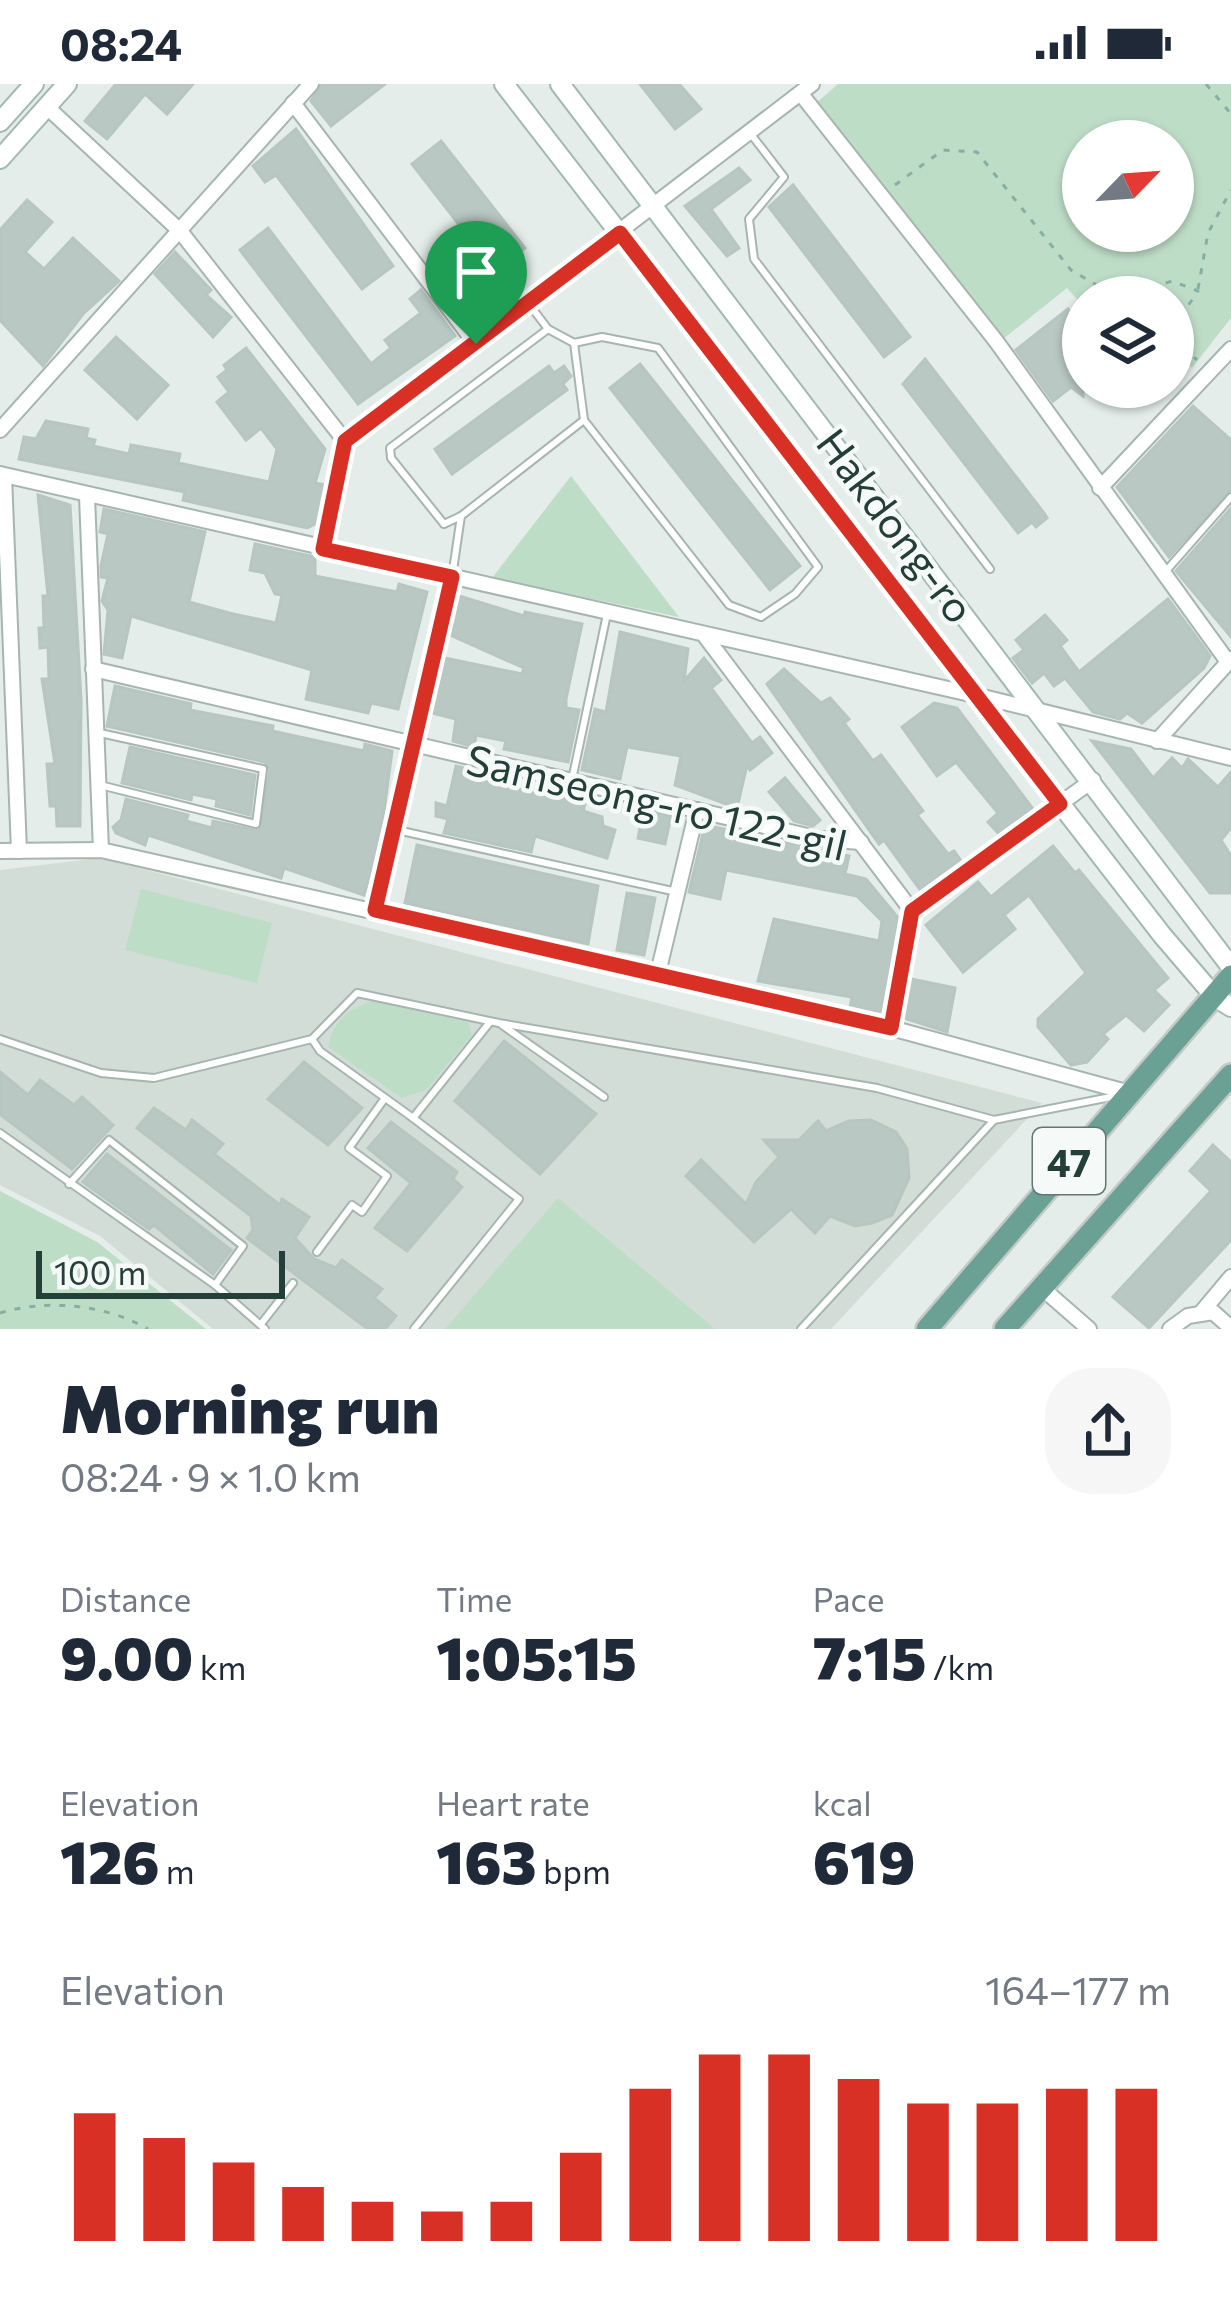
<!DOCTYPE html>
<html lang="en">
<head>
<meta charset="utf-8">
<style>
	:root { --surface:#fff; --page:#f6f6f7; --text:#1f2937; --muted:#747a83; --accent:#d93025 }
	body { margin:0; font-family:Commissioner,sans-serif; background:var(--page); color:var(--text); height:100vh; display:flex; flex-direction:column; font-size:45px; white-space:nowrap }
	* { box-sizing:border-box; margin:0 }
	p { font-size:39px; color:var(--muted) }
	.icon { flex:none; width:66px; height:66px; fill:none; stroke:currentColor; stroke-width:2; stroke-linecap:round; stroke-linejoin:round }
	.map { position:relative; height:1245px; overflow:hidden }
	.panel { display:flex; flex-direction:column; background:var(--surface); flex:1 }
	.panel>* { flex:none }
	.needle { width:78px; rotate:65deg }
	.tools { position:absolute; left:1062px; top:36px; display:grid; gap:24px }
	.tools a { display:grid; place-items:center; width:132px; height:132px; border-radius:50%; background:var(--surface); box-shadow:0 3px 9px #0004; font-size:60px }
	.scale { position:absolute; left:36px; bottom:30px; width:249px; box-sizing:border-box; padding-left:12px; border:6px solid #243e38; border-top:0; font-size:33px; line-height:42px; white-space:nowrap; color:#243e38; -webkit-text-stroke:9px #f5f9f7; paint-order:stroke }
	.pin { position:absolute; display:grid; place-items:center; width:102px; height:102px; color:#fff; margin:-123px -51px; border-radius:50% 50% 50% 0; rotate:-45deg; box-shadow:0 0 12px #0007 }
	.pin .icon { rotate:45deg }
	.round { display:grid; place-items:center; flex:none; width:126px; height:126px; border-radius:48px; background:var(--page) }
	.overview { display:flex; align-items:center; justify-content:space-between; height:204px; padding:0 60px }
	h1 { font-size:66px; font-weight:800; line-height:90px }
	.metrics { display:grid; grid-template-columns:repeat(3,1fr); gap:18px; height:204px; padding:12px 60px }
	.metrics div { display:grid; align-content:center }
	.metrics b { font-size:60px; font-weight:800 }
	.metrics small { font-size:33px; font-weight:400 }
	.metrics p { font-size:33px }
	.chart { height:336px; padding:24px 60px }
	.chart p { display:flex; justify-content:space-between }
	.chart svg { width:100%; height:216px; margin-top:12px; stroke:var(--accent); stroke-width:6 }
	.status { display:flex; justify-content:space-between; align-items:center; height:84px; padding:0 60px; background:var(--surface); direction:ltr }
	.status svg { height:33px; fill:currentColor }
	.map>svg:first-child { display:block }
</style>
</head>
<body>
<div class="status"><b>08:24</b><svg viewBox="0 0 49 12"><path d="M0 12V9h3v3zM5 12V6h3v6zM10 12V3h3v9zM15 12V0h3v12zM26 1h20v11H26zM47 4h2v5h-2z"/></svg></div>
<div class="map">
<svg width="1231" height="1245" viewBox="0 0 1231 1245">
	<rect width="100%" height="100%" fill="#e4ede9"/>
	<polygon fill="#d2ddd8" points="100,774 1042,1019 831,1245 213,1245 100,1152 0,1101 0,786"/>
	<g fill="#beddc7" fill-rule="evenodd">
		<path d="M838,0H1231V234L1192,284L1173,266V213H1083V222L1067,204L998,259L814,21ZM1083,57H1173V147H1083Z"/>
		<polygon points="571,392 679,533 492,494"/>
		<polygon points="141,805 272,839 257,899 125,866"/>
		<path d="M373,917L468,938L472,951L426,1006L402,1014L328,963C334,936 347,925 373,917Z"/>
		<polygon points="0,1107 97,1158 206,1245 0,1245"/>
		<polygon points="558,1114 715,1245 445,1245"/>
	</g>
	<g fill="#b9c8c2" stroke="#b7c6c0" stroke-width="3">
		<polygon points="116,0 193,0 167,30 145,10 107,55 85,37"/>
		<polygon points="322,0 385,0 331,42 311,17"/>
		<polygon points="640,0 679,0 701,25 675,45"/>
		<polygon points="296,45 393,182 362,205 276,91 265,98 253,82"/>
		<polygon points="441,57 525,164 495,187 412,80"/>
		<polygon points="739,84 750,96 711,125 739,164 727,172 685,122"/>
		<polygon points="793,101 910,253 884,273 769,123"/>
		<polygon points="27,116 52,138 25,168 44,185 73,154 119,197 83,230 43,282 0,236 0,146"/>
		<polygon points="268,144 371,280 391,264 385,256 421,229 410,215 421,206 455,252 358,320 240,166"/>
		<polygon points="175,168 211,206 206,211 231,233 213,253 155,190"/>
		<polygon points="1068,225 1083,245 1083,312 1071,303 1053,317 1016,266"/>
		<polygon points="116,253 168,301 137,335 85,286"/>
		<polygon points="246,264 325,365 315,399 325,401 317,439 307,444 183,416 185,408 19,375 24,353 36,355 46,337 88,345 86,354 95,356 93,362 129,370 131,361 180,370 178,379 269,398 277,365 261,344 246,356 217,318 229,308 218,293 227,286 224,281"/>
		<polygon points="925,275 1044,429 1047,434 1036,443 1032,438 1018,449 903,300"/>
		<polygon points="640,280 800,482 770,506 610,304"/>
		<polygon points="549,282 554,289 564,282 571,292 563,300 567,306 452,390 435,365"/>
		<polygon points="1193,322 1231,356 1231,406 1169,473 1117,403"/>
		<polygon points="38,411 70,421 81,616 80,742 57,742 56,722 50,722 47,680 55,680 42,595 49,595 48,563 40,564 39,544 44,544 43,512 48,512"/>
		<polygon points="1231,424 1231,553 1176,487"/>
		<polygon points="104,425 205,448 189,518 233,530 276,539 282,511 275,510 265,489 250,486 255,460 315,473 315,492 397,508 399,500 427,508 398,625 371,619 368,629 306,615 312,586 131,532 122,574 104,570 108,526 102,517 108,494 101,493 101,482 108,450 100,448"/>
		<polygon points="459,512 524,532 525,528 582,540 566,615 566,624 579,626 568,678 504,665 506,657 476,651 474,663 453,657 456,635 432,629 445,574 522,590 524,584 450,551"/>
		<polygon points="1168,515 1210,572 1204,584 1142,639 1127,629 1120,635 1093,628 1065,594 1054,602 1044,589 1032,599 1013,574 1024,566 1016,556 1045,531 1067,556 1060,562 1079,588"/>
		<polygon points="620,548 688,565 684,597 704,574 721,596 711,604 752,659 760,653 772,669 750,686 747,681 737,724 675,701 681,672 627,663 620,695 582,686 595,625 606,628"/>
		<polygon points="784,585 821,619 830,614 849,635 844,639 873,677 881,671 923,727 917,731 948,770 954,767 961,777 921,807 884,756 879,760 767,600"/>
		<polygon points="115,602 191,620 190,626 273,642 272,647 364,667 365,660 392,667 380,757 364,811 284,784 281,794 148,751 145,761 116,749 113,743 121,736 126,715 188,731 186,737 212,744 213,737 259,747 270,685 265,678 107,642"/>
		<polygon points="934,619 957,624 1033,725 999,750 988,738 998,729 956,678 937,692 902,643"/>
		<polygon points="1092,657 1131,665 1153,694 1172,674 1182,684 1188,675 1218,703 1231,688 1231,744 1221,756 1231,772 1231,809 1210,809"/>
		<polygon points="130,663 255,691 250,731 216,722 217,715 192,710 191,716 122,699"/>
		<polygon points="456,682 514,696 512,703 552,714 555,705 587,713 583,727 602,733 603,742 615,746 607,774 535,752 531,768 444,749 448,735 436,732 436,719 447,722"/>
		<polygon points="785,694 820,736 813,742 794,737 769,708"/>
		<polygon points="644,725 671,732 665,760 638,754"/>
		<polygon points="705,741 849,772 845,790 866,795 899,835 882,928 850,923 852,913 758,897 774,835 879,857 882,837 857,812 726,786 720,815 689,808"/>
		<polygon points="417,761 598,802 588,860 405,819"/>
		<polygon points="1053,762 1075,789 1079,786 1168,894 1154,906 1169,921 1144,947 1126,931 1103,950 1108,955 1087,978 1071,981 1038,943 1038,935 1086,889 1029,811 1004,831 1015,845 963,888 926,841 978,798 991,813"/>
		<polygon points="627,809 655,814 644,871 617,866"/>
		<polygon points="911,895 955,904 947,948 904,934"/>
		<polygon points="504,957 596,1030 540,1090 455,1017"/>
		<polygon points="304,978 362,1024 328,1061 268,1015"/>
		<polygon points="0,988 28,1011 40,996 74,1021 82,1013 113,1041 72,1085 0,1030"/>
		<polygon points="154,1024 186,1046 192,1036 223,1060 214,1070 280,1121 282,1115 309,1133 295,1154 314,1175 336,1184 342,1176 382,1205 374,1214 396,1232 385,1245 368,1245 247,1154 253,1146 251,1132 137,1044"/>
		<polygon points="871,1036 896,1048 907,1065 909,1094 892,1131 872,1139 855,1142 830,1132 815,1149 791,1125 754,1158 686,1092 701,1076 746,1120 756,1098 779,1073 764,1056 799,1056 818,1037 826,1047 849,1037"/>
		<polygon points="391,1038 457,1088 453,1095 462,1103 407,1167 375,1144 411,1099 368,1064"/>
		<polygon points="1213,1061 1231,1078 1231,1156 1149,1244 1113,1213 1211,1107 1190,1087"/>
		<polygon points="107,1070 231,1166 213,1190 154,1141 149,1145 83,1098"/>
	</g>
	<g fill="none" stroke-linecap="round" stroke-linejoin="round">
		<defs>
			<g id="lane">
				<polyline points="750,49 784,93 749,135 754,175 990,485"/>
				<polyline points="529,220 548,245 574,259 602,253 658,264 818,483 795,510 761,533 729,521 584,336 574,259"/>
				<polyline points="461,432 444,440 391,374 390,364 548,245"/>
				<polyline points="1166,487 1231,413"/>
				<polyline points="452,493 461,432 584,336"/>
				<polyline points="572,696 607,530"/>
				<polyline points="100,701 256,740 263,685 100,649"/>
				<polyline points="397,746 677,808"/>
				<polyline points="502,941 604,1013"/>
				<polyline points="0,955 101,989 154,994 312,955 357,909 499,939 877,1004 994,1036 1121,1011"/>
				<polyline points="312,955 320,967 413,1034 490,938"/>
				<polyline points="413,1034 519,1115 414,1245"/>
				<polyline points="0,1049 215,1201 265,1245"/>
				<polyline points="69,1100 109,1056 243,1162 215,1201"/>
				<polyline points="317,1168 352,1121 362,1128 387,1092 349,1064 385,1014"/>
				<polyline points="261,1240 293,1199"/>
				<polyline points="801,1245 994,1036"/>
			</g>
			<g id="street">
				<polyline points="801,10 996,257 1228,578"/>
				<polyline points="293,19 476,260"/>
				<polyline points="47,23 180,147 345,357"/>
				<polyline points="0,346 311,0"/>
				<polyline points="0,390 979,612 1231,674"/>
				<polyline points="4,392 19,767"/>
				<polyline points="1100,404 1231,265"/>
				<polyline points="87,412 101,766"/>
				<polyline points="323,465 345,357 812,0"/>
				<polyline points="705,552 912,827"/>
				<polyline points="93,585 820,755 861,758"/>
				<polyline points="1157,657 1231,575"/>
				<polyline points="0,767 101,766 891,944 1130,1009"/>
				<polyline points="375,826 452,493"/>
				<polyline points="658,889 697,726"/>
				<polyline points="891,944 912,827 1093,696"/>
				<polyline points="1042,1204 1089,1245"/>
				<polyline points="1200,1230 1231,1193"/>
				<polyline points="1170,1245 1188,1232 1213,1228 1231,1244"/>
			</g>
			<g id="secondary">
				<polyline points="504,0 1162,851 1215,913 1231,923"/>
				<polyline points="560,0 1231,883"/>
				<polyline points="0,38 34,0"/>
				<polyline points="0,75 67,0"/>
			</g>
			<g id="primary">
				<polyline points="927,1245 1231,892"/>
				<polyline points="1005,1245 1231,991"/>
			</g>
		</defs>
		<use href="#lane" stroke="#a7b5b0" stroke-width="10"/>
		<use href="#street" stroke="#a7b5b0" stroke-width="18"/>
		<use href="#secondary" stroke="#a3b8b1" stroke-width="22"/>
		<use href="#primary" stroke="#c2c9c7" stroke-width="26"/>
		<g stroke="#86afa3" stroke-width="3" stroke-dasharray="6 9" stroke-linecap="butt">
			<polyline points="1206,0 1231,30"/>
			<polyline points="895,101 943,66 977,68 1071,186 1117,213"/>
			<polyline points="1198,205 1208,149 1231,106"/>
			<polyline points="1123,213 1172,197 1198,207 1173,244"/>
			<polyline points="1173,252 1197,276"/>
			<path d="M0,1229C46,1215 105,1220 148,1245"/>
		</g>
		<use href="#lane" stroke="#fff" stroke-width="6"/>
		<use href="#street" stroke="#fff" stroke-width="14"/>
		<use href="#secondary" stroke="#fff" stroke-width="18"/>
		<use href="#primary" stroke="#6aa194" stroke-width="21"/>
	</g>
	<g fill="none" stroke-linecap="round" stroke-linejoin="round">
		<defs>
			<polygon id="route" points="620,149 1060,720 912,827 891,944 375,826 452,493 323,465 345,357"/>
		</defs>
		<use href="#route" stroke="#fff" stroke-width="24"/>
		<use href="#route" stroke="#d93025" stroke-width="15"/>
	</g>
	<g text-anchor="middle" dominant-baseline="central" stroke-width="9" stroke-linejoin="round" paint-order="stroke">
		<rect fill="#f5f9f7" stroke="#637671" stroke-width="3" x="1033" y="1044" width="72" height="66" rx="9"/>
		<g font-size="39" font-weight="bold" fill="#243e38">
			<text x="1069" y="1077">47</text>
		</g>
		<g font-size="42" fill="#243e38" stroke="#f5f9f7">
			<text transform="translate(897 441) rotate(53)">Hakdong-ro</text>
			<text transform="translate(657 717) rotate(13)">Samseong-ro 122-gil</text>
		</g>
	</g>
</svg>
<div class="tools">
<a><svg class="needle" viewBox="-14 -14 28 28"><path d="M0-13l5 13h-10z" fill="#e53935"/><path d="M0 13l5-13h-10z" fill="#747a83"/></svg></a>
<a><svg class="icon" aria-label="layers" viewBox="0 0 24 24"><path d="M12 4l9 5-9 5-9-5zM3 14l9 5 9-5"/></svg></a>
</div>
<div class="scale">100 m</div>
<div class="pin" style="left:476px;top:260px;background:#1e9e55"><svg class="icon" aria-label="arrive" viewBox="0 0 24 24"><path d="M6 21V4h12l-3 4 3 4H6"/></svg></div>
</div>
<section class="panel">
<div class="overview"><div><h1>Morning run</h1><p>08:24 · 9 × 1.0 km</p></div><a class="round"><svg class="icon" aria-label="share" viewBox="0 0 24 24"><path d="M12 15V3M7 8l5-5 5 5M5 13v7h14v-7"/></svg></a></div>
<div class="metrics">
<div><p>Distance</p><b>9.00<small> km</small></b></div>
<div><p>Time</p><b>1:05:15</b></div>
<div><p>Pace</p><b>7:15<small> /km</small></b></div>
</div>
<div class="metrics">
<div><p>Elevation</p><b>126<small> m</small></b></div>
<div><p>Heart rate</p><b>163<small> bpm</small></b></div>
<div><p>kcal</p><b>619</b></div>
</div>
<div class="chart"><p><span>Elevation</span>164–177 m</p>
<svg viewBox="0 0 160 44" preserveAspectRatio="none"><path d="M5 44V18M15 44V23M25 44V28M35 44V33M45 44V36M55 44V38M65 44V36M75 44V26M85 44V13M95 44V6M105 44V6M115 44V11M125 44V16M135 44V16M145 44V13M155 44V13"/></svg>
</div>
</section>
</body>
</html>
